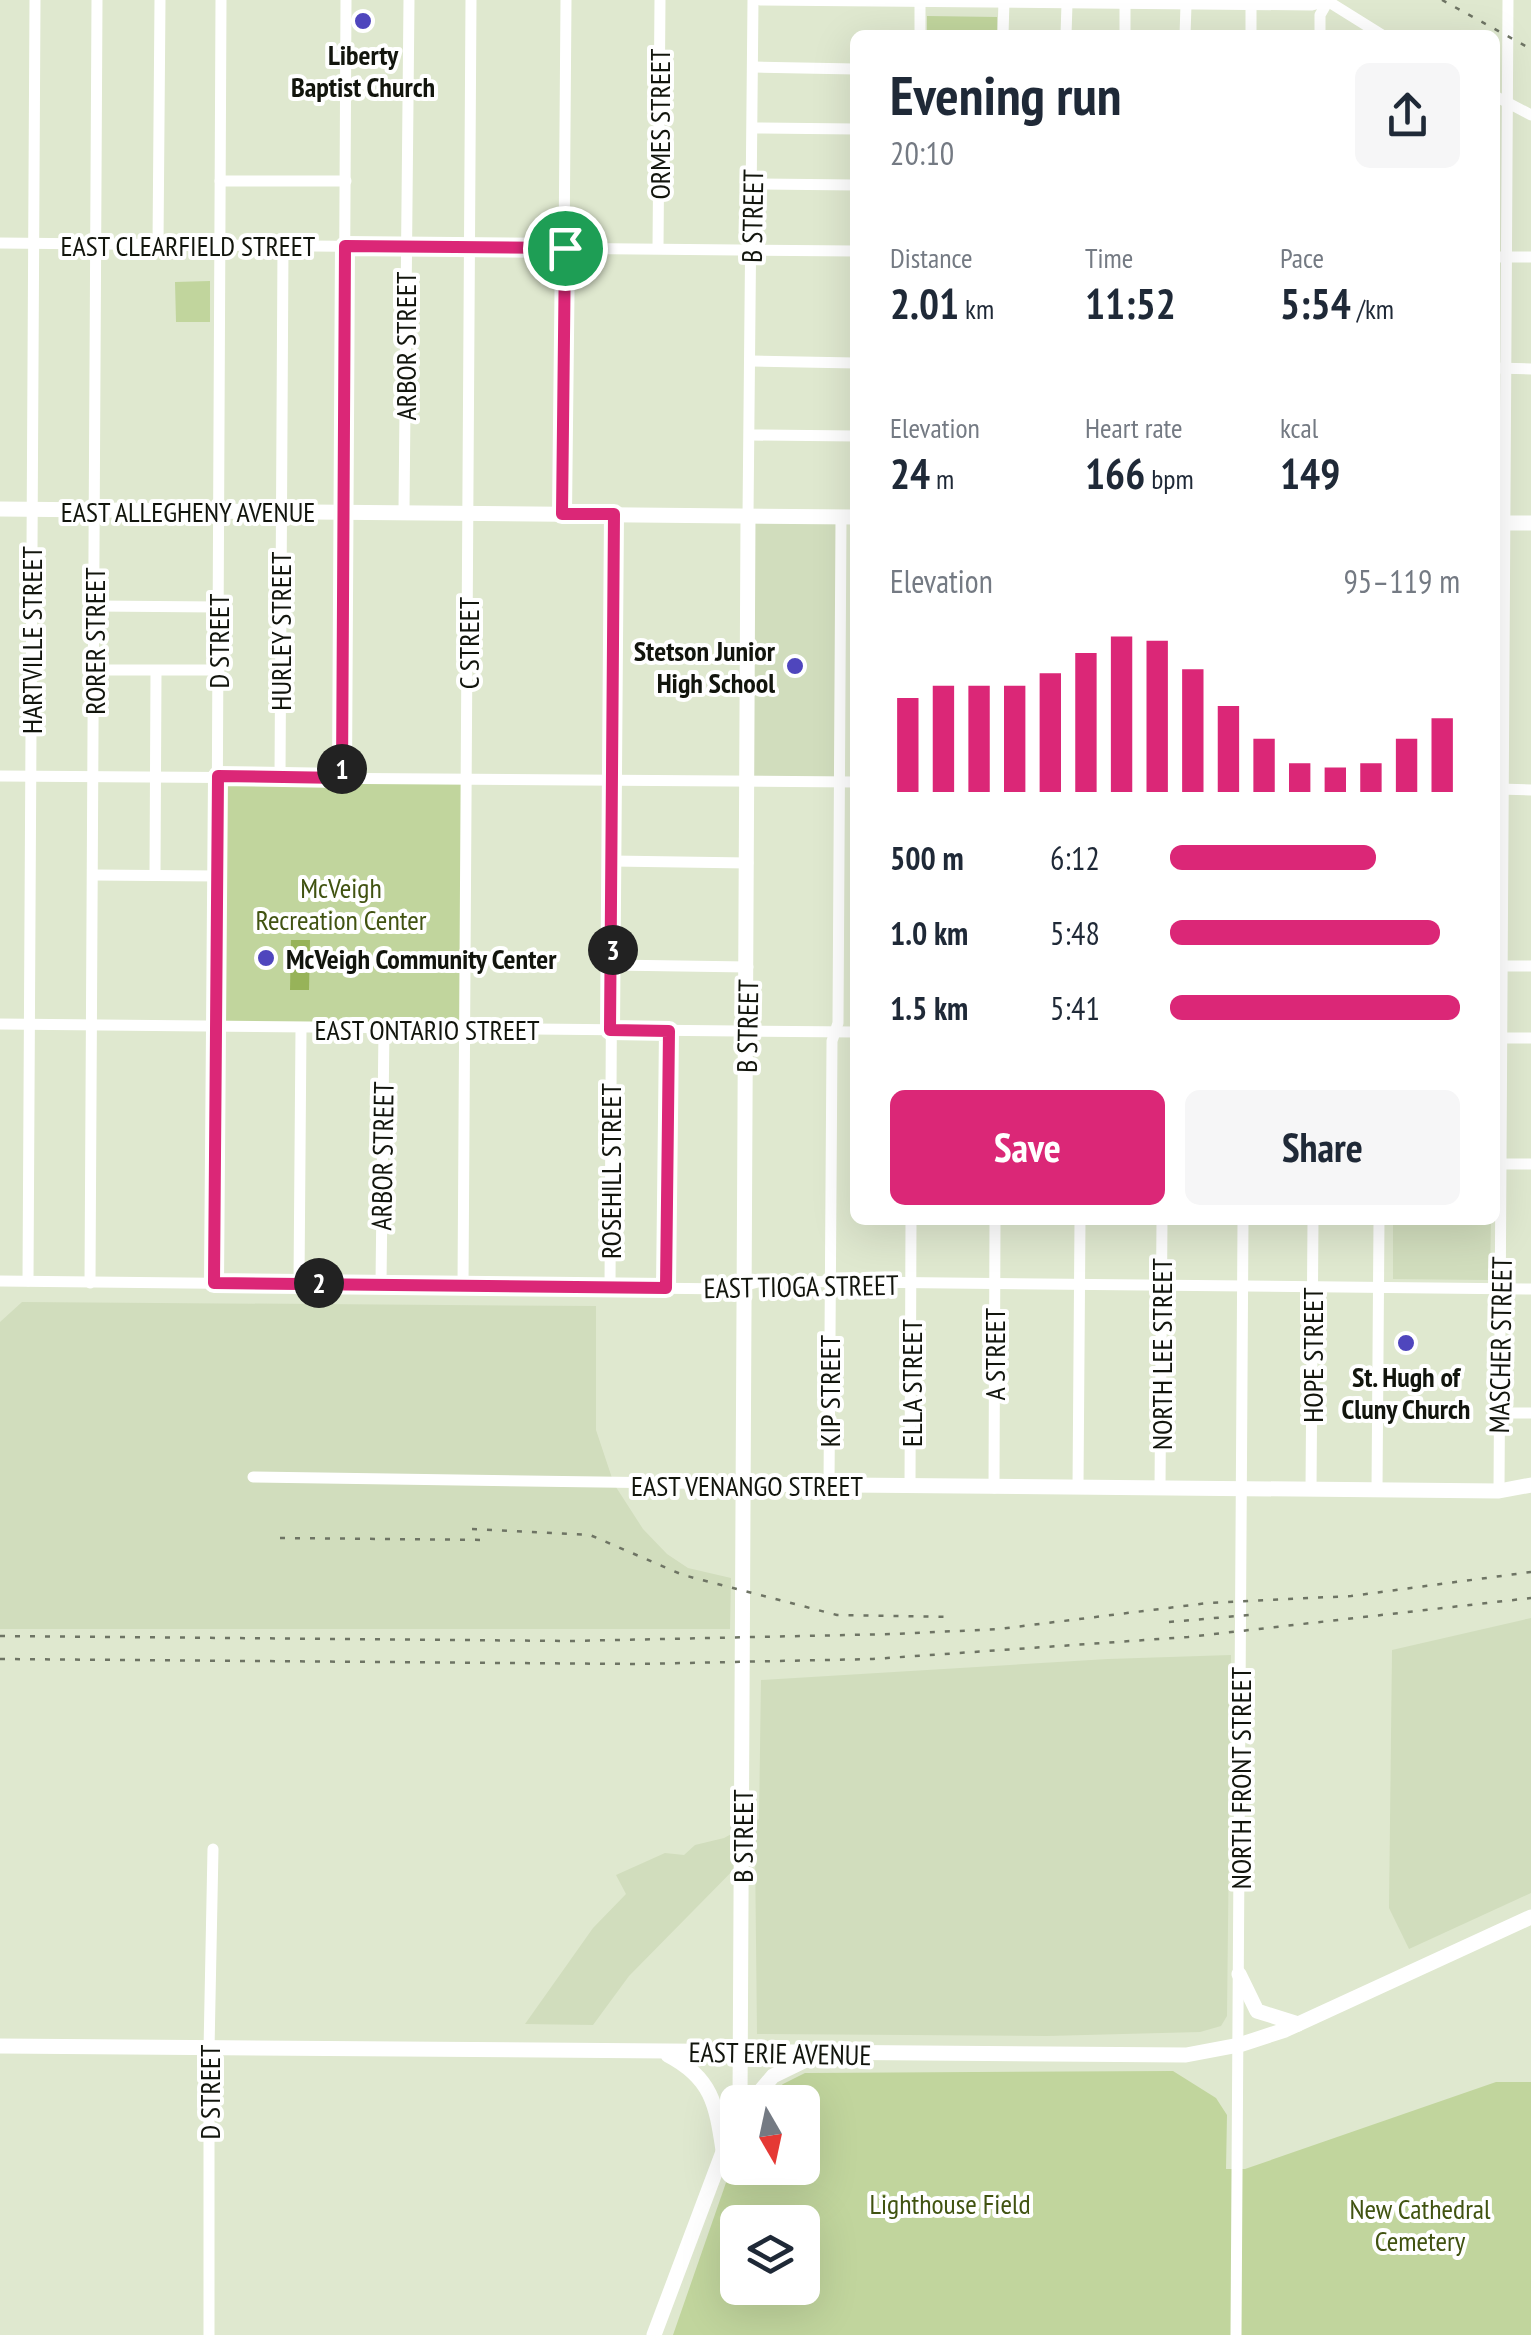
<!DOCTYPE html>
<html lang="en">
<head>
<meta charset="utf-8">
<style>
	:root { --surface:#fff; --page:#f6f6f7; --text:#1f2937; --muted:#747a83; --accent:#db2777 }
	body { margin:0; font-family:"PT Sans Narrow",sans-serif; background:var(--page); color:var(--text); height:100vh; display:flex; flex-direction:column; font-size:38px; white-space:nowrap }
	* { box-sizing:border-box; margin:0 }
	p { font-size:32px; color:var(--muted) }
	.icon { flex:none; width:55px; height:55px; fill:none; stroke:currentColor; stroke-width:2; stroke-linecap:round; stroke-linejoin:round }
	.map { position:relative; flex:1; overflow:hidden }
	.sheet { position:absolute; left:850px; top:30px; width:650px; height:1195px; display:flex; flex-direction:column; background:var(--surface); border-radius:15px; box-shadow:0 10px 40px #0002 }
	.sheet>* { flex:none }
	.needle { width:65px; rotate:171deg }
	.controls { position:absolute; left:720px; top:2085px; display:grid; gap:20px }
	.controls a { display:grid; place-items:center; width:100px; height:100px; border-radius:15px; background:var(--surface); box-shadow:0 10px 40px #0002; font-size:50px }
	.pin { position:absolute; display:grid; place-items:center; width:85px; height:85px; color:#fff; margin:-42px; border:5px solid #fff; border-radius:50%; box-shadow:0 2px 10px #0007 }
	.km { position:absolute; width:50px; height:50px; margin:-25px; border-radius:50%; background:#222; color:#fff; font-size:28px; line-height:50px; text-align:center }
	.round { display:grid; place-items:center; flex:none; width:105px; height:105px; border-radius:15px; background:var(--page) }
	.head { display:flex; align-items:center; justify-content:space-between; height:170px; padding:0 40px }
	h1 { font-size:55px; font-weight:600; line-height:75px }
	.figures { display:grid; grid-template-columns:repeat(3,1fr); gap:15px; height:170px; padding:10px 40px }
	.figures div { display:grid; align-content:center }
	.figures b { font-size:42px; font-weight:600 }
	.figures small { font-size:28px; font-weight:400 }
	.figures p { font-size:28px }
	.chart { height:280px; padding:20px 40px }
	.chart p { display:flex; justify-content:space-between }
	.chart svg { width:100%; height:180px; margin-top:10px; stroke:var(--accent); stroke-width:6 }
	.action { display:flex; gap:20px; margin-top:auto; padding:20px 40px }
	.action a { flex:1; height:115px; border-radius:15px; background:var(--accent); color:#fff; font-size:40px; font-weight:600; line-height:115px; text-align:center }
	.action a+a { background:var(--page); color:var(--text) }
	ul { padding:0 40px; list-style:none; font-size:32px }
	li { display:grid; grid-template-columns:160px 120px 1fr; align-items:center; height:75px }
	li i { height:25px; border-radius:12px; background:var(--accent) }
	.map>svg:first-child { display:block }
</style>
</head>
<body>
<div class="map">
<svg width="1531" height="2335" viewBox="0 0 1531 2335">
	<rect width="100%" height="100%" fill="#dfe8cf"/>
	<g fill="#d1ddbd">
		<polygon points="748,516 841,517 840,782 749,781"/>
		<polygon points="1393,1220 1491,1220 1490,1280 1393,1279"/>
		<polygon points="22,1302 596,1306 596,1430 614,1484 643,1529 667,1554 688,1568 731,1578 730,1629 0,1629 0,1322"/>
		<polygon points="1531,1618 1531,1893 1409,1949 1389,1908 1392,1650"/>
		<polygon points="1231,1655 1227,2016 1221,2026 1200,2032 1047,2036 757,2034 755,1848 629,1976 593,2025 525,2024 593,1928 626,1894 616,1875 665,1853 684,1855 695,1845 724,1838 759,1819 761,1680 1108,1659"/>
	</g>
	<g fill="#c1d59d" fill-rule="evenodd">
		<polygon points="927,16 997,17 997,35 927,35"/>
		<polygon points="210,281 210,322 176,322 175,282"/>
		<polygon points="218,777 467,779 465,1029 216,1027"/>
		<path d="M1173,2071L1216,2098L1227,2115L1226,2169H1245L1496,2082H1531V2335H673L737,2151L738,2168H802V2102H761L783,2084L805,2073ZM738,2222H802V2288H738Z"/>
	</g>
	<polygon fill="#97b359" points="291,940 310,940 309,990 290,990"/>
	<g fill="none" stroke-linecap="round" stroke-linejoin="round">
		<g stroke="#fff" stroke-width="11">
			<polyline points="760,0 1312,5 1328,1"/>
			<polyline points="1326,0 1382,35"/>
			<polyline points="920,35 920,0"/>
			<polyline points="1003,35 1004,0"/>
			<polyline points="1066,35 1067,4"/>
			<polyline points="1125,35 1125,4"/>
			<polyline points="1185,35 1186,5"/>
			<polyline points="1251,35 1251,0"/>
			<polyline points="1320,35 1320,15 1328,1"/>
			<polyline points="754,67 855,69"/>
			<polyline points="1495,96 1531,115"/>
			<polyline points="753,128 855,129"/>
			<polyline points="220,181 346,181"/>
			<polyline points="753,184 855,185"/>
			<polyline points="0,243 855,251"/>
			<polyline points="158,244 160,0"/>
			<polyline points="658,248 660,0"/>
			<polyline points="1495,257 1531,257"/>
			<polyline points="752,361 855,363"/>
			<polyline points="1495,368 1531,369"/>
			<polyline points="751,435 855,436"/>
			<polyline points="404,511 409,0"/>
			<polyline points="562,514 566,0"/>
			<polyline points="748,516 753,0"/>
			<polyline points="95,606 218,607"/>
			<polyline points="94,670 219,670"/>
			<polyline points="0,776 855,782"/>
			<polyline points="280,777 283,245"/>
			<polyline points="342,778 346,0"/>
			<polyline points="1499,789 1531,790"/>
			<polyline points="612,861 748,863"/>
			<polyline points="93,875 217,876"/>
			<polyline points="155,875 156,671"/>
			<polyline points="613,965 748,967"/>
			<polyline points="1502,966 1531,966"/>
			<polyline points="0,1024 855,1032"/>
			<polyline points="1495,1038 1531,1038"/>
			<polyline points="1502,1164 1531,1164"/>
			<polyline points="0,1281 731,1289 762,1281 1531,1289"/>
			<polyline points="28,1281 35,0"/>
			<polyline points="90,1283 97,0"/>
			<polyline points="215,1283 221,0"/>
			<polyline points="299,1283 301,1028"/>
			<polyline points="381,1284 384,1028"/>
			<polyline points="463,1286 471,0"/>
			<polyline points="610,1287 614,514"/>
			<polyline points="666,1288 669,1031"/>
			<polyline points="1499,1413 1531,1413"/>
			<polyline points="253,1477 745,1484"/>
			<polyline points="829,1485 832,1041 838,1023 841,517"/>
			<polyline points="910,1487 911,1220"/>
			<polyline points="1078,1487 1080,1220"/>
			<polyline points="994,1488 995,1220"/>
			<polyline points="1160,1488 1162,1220"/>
			<polyline points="1311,1490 1313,1220"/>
			<polyline points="1377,1490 1379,1220"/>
			<polyline points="1499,1491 1508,0"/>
			<polyline points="209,2335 209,2050 213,1849"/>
			<polyline points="1236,2335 1243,1220"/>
		</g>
		<g stroke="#fff" stroke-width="15">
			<polyline points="0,509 855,517"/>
			<polyline points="1495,523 1531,523"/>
			<polyline points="745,1484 1499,1491 1531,1485"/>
			<polyline points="1239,1974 1257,2011 1298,2024"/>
			<polyline points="0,2046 1186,2055 1239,2045 1285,2030 1531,1917"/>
			<path d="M668,2055C712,2078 716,2104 723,2150"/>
			<polyline points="740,2102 748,516"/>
			<polyline points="751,2102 773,2076 814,2056"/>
			<polyline points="654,2335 738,2112"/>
		</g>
		<g stroke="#6e7464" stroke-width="2.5" stroke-dasharray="5 10" stroke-linecap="butt">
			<polyline points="1442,0 1531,49"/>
			<polyline points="472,1529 590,1535 683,1575 837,1615 953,1617"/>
			<polyline points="280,1538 490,1540"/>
			<polyline points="1169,1622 1249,1615"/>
			<polyline points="0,1636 570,1641 895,1634 999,1629 1208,1603 1351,1596 1531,1572"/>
			<polyline points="0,1659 637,1664 873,1659 1188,1637 1531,1598"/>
		</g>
	</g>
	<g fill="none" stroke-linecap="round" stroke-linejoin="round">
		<defs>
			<polygon id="route" points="345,246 565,248 562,514 614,514 610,1030 669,1031 666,1288 214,1283 218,776 342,778"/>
		</defs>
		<use href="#route" stroke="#fff" stroke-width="20"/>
		<use href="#route" stroke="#db2777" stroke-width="12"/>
	</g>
	<g fill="#4f46bd" stroke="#fff" stroke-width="4">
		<circle cx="363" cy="21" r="10"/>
		<circle cx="795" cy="666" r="10"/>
		<circle cx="266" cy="958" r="10"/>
		<circle cx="1406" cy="1343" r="10"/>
	</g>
	<g text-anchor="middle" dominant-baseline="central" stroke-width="8" stroke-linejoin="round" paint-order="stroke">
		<g font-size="28" font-weight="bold" fill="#12150d" stroke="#fff">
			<text x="363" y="54">Liberty<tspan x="363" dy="32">Baptist Church</tspan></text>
			<text x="775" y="650" text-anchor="end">Stetson Junior<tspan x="775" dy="32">High School</tspan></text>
			<text x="286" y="958" text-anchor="start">McVeigh Community Center</text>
			<text x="1406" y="1376">St. Hugh of<tspan x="1406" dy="32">Cluny Church</tspan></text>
		</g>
		<g font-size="28" fill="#12150d" stroke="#fff">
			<text transform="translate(659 124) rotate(-90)">ORMES STREET</text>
			<text transform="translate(752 216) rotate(-89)">B STREET</text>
			<text x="188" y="245">EAST CLEARFIELD STREET</text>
			<text transform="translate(405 346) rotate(-90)">ARBOR STREET</text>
			<text x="188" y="511">EAST ALLEGHENY AVENUE</text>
			<text transform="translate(280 631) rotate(-90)">HURLEY STREET</text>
			<text transform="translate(31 640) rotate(-90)">HARTVILLE STREET</text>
			<text transform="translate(94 641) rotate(-90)">RORER STREET</text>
			<text transform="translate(218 641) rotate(-90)">D STREET</text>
			<text transform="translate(468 643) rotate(-90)">C STREET</text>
			<text transform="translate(747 1026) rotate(-89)">B STREET</text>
			<text x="427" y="1029">EAST ONTARIO STREET</text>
			<text transform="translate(382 1156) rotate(-89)">ARBOR STREET</text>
			<text transform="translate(610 1171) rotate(-90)">ROSEHILL STREET</text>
			<text transform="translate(801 1286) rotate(-1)">EAST TIOGA STREET</text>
			<text transform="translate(1500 1345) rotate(-89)">MASCHER STREET</text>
			<text transform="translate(994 1354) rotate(-90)">A STREET</text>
			<text transform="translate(1161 1354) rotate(-90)">NORTH LEE STREET</text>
			<text transform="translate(1312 1355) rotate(-90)">HOPE STREET</text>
			<text transform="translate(911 1383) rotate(-90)">ELLA STREET</text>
			<text transform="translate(829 1391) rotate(-90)">KIP STREET</text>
			<text x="747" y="1485">EAST VENANGO STREET</text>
			<text transform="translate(1240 1778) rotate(-90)">NORTH FRONT STREET</text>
			<text transform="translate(742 1836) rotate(-90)">B STREET</text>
			<text transform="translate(780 2053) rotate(1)">EAST ERIE AVENUE</text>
			<text transform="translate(209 2092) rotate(-90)">D STREET</text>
		</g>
		<g font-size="28" fill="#415311" stroke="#fff">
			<text x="341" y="887">McVeigh<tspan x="341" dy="32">Recreation Center</tspan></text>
			<text x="950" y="2203">Lighthouse Field</text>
			<text x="1420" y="2208">New Cathedral<tspan x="1420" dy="32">Cemetery</tspan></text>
		</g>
	</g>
</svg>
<div class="controls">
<a><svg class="needle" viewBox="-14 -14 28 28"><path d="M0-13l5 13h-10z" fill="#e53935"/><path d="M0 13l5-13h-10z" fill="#747a83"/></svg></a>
<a><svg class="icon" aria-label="layers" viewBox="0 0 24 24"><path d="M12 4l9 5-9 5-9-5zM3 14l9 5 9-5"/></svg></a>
</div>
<div class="pin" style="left:565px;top:248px;background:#1e9e55"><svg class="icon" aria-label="arrive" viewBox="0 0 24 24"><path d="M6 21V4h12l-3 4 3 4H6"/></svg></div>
<b class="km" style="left:342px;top:769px">1</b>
<b class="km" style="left:319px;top:1283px">2</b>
<b class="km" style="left:613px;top:950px">3</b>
<section class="sheet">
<div class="head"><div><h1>Evening run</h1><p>20:10</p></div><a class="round"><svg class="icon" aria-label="share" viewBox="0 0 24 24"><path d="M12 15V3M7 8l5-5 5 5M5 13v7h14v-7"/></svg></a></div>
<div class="figures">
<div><p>Distance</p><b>2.01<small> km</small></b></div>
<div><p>Time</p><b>11:52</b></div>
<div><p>Pace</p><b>5:54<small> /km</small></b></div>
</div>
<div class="figures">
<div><p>Elevation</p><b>24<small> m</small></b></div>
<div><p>Heart rate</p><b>166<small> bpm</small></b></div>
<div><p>kcal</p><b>149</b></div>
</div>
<div class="chart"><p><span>Elevation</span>95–119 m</p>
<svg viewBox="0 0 160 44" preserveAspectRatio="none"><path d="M5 44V21M15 44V18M25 44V18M35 44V18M45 44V15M55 44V10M65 44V6M75 44V7M85 44V14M95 44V23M105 44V31M115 44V37M125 44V38M135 44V37M145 44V31M155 44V26"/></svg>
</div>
<ul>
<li><b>500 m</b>6:12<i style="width:71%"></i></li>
<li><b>1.0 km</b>5:48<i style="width:93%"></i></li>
<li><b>1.5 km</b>5:41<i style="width:100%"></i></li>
</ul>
<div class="action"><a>Save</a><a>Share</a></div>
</section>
</div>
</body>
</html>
